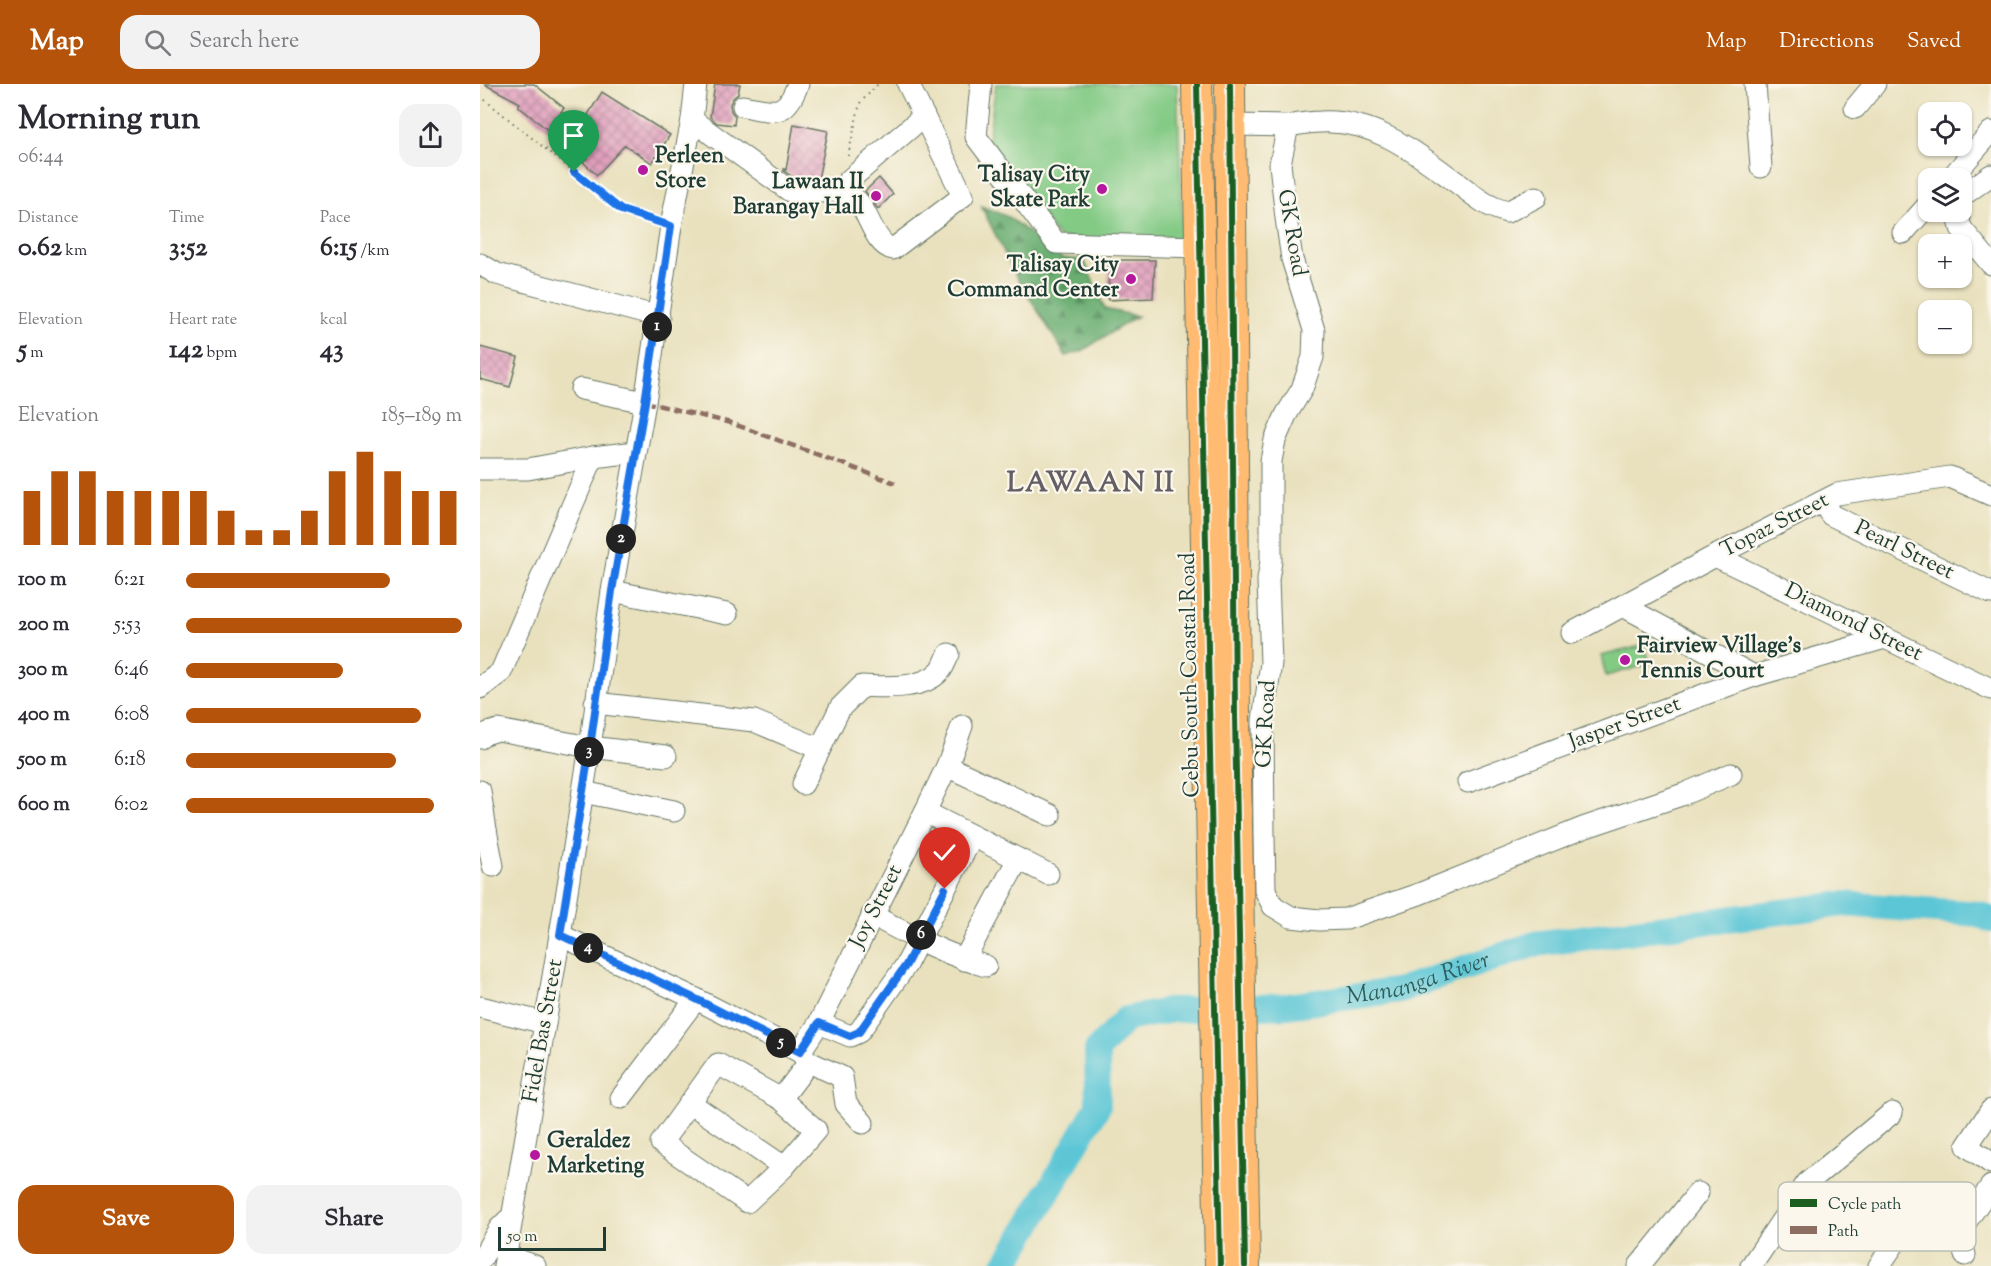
<!DOCTYPE html>
<html lang="en">
<head>
<meta charset="utf-8">
<style>
	:root { --surface:#fff; --page:#f2f2f3; --text:#2b2b33; --muted:#7c7c81; --accent:#b45309 }
	body { margin:0; font-family:"Sorts Mill Goudy",serif; background:var(--page); color:var(--text); height:100vh; display:flex; flex-direction:column; font-size:22px; white-space:nowrap }
	* { box-sizing:border-box; margin:0 }
	p { font-size:20px; color:var(--muted) }
	.icon { flex:none; width:33px; height:33px; fill:none; stroke:currentColor; stroke-width:2; stroke-linecap:round; stroke-linejoin:round }
	.map { position:relative; flex:1; overflow:hidden }
	.details { display:flex; flex-direction:column; background:var(--surface); width:480px }
	.details>* { flex:none }
	.buttons { position:absolute; left:1438px; top:18px; display:grid; gap:12px }
	.buttons a { display:grid; place-items:center; width:54px; height:54px; border-radius:12px; background:var(--surface); box-shadow:0 2px 4px #0004; font-size:30px }
	.scale { position:absolute; left:18px; bottom:15px; width:108px; box-sizing:border-box; padding-left:6px; border:3px solid #1f3d34; border-top:0; font-size:16px; line-height:21px; white-space:nowrap; color:#1f3d34; -webkit-text-stroke:4px #fbf7ec; paint-order:stroke }
	.pin { position:absolute; display:grid; place-items:center; width:51px; height:51px; color:#fff; margin:-62px -26px; border-radius:50% 50% 50% 0; rotate:-45deg; box-shadow:0 0 6px #0007 }
	.pin .icon { rotate:45deg }
	.km { position:absolute; width:30px; height:30px; margin:-15px; border-radius:50%; background:#222; color:#fff; font-size:16px; line-height:30px; text-align:center }
	.round { display:grid; place-items:center; flex:none; width:63px; height:63px; border-radius:18px; background:var(--page) }
	.head { display:flex; align-items:center; justify-content:space-between; height:102px; padding:0 18px }
	h1 { font-size:33px; font-weight:700; line-height:45px }
	.metrics { display:grid; grid-template-columns:repeat(3,1fr); gap:9px; height:102px; padding:6px 18px }
	.metrics div { display:grid; align-content:center }
	.metrics b { font-size:26px; font-weight:700 }
	.metrics small { font-size:16px; font-weight:400 }
	.metrics p { font-size:16px }
	.chart { height:168px; padding:12px 18px }
	.chart p { display:flex; justify-content:space-between }
	.chart svg { width:100%; height:108px; margin-top:6px; stroke:var(--accent); stroke-width:6 }
	.button { display:flex; gap:12px; margin-top:auto; padding:12px 18px }
	.button a { flex:1; height:69px; border-radius:18px; background:var(--accent); color:#fff; font-size:24px; font-weight:700; line-height:69px; text-align:center }
	.button a+a { background:var(--page); color:var(--text) }
	ul { padding:0 18px; list-style:none; font-size:20px }
	li { display:grid; grid-template-columns:96px 72px 1fr; align-items:center; height:45px }
	li i { height:15px; border-radius:8px; background:var(--accent) }
	header { display:flex; align-items:center; gap:36px; box-sizing:border-box; height:84px; padding:0 30px; background:var(--accent); color:#fff }
	header strong { font-size:28px }
	nav { display:flex; gap:33px; margin-inline-start:auto; font-size:21px }
	.search { width:420px; height:54px; background:var(--page); display:flex; align-items:center; gap:15px; box-sizing:border-box; padding:0 21px; border-radius:18px; color:var(--muted); font-size:22px }
	main { display:flex; flex:1; min-height:0 }
	.map>svg:first-child { display:block }
</style>
</head>
<body>
<header>
<strong>Map</strong>
<div class="search"><svg class="icon" aria-label="search" viewBox="0 0 24 24"><circle cx="10" cy="10" r="6"/><path d="M15 15l6 6"/></svg>Search here</div>
<nav><a>Map</a><a>Directions</a><a>Saved</a></nav>
</header>
<main>
<section class="details">
<div class="head"><div><h1>Morning run</h1><p>06:44</p></div><a class="round"><svg class="icon" aria-label="share" viewBox="0 0 24 24"><path d="M12 15V3M7 8l5-5 5 5M5 13v7h14v-7"/></svg></a></div>
<div class="metrics">
<div><p>Distance</p><b>0.62<small> km</small></b></div>
<div><p>Time</p><b>3:52</b></div>
<div><p>Pace</p><b>6:15<small> /km</small></b></div>
</div>
<div class="metrics">
<div><p>Elevation</p><b>5<small> m</small></b></div>
<div><p>Heart rate</p><b>142<small> bpm</small></b></div>
<div><p>kcal</p><b>43</b></div>
</div>
<div class="chart"><p><span>Elevation</span>185–189 m</p>
<svg viewBox="0 0 160 44" preserveAspectRatio="none"><path d="M5 44V22M15 44V14M25 44V14M35 44V22M45 44V22M55 44V22M65 44V22M75 44V30M85 44V38M95 44V38M105 44V30M115 44V14M125 44V6M135 44V14M145 44V22M155 44V22"/></svg>
</div>
<ul>
<li><b>100 m</b>6:21<i style="width:74%"></i></li>
<li><b>200 m</b>5:53<i style="width:100%"></i></li>
<li><b>300 m</b>6:46<i style="width:57%"></i></li>
<li><b>400 m</b>6:08<i style="width:85%"></i></li>
<li><b>500 m</b>6:18<i style="width:76%"></i></li>
<li><b>600 m</b>6:02<i style="width:90%"></i></li>
</ul>
<div class="button"><a>Save</a><a>Share</a></div>
</section>
<div class="map">
<svg width="1511" height="1182" viewBox="0 0 1511 1182">
	<defs>
		<pattern id="forest-firs" width="22" height="20" patternUnits="userSpaceOnUse" patternTransform="scale(1.5)"><rect width="22" height="20" fill="#6aae72"/><path d="M5 1l3.5 6h-7zM16 11l3.5 6h-7z" fill="#578f5e"/></pattern>
		<pattern id="building-cross-hatch" width="8" height="8" patternUnits="userSpaceOnUse" patternTransform="scale(1.5)"><rect width="8" height="8" fill="#e09fbc"/><path d="M0 0l8 8M0 8l8-8" fill="none" stroke="#b5839a"/></pattern>
	</defs>
	<rect width="100%" height="100%" fill="#fbf7ec"/>
	<filter id="ink" filterUnits="userSpaceOnUse"><feTurbulence type="fractalNoise" baseFrequency=".0167" numOctaves="2"/><feDisplacementMap in="SourceGraphic" scale="12" xChannelSelector="R" yChannelSelector="G"/><feConvolveMatrix kernelMatrix="1 2 1 2 8 2 1 2 1" color-interpolation-filters="sRGB"/></filter>
	<filter id="wash" filterUnits="userSpaceOnUse"><feTurbulence type="fractalNoise" baseFrequency=".008" numOctaves="4" result="noise"/><feDisplacementMap in="SourceGraphic" scale="24" xChannelSelector="R" yChannelSelector="G"/><feGaussianBlur stdDeviation="1.35" result="paint"/><feColorMatrix in="noise" values="0 0 0 0 0 0 0 0 0 0 0 0 0 0 0 0 0 1.4 0 .05"/><feComposite in="paint" operator="in"/></filter>
	<g filter="url(#wash)">
		<rect width="100%" height="100%" fill="#e9e1be"/>
		<polygon fill="url(#forest-firs)" stroke="#447653" stroke-width="1.5" points="501,122 528,133 582,174 604,176 625,225 657,232 602,267 586,272 536,192"/>
		<g fill="#83ca85" stroke="#51845c" stroke-width="1.5">
			<polygon points="516,0 697,0 703,158 579,154 508,55"/>
			<polygon points="1165,561 1170,580 1126,592 1121,572"/>
		</g>
		<g fill="none" stroke-linecap="round" stroke-linejoin="round">
			<path stroke="#5bc6d6" stroke-width="26" id="s1" d="M524,1182L542,1153L618,1022L617,966L646,935L693,926L808,922L920,906L1055,860L1363,820L1499,830L1511,836"/>
		</g>
		<g id="blocks">
			<g fill="url(#building-cross-hatch)">
				<polygon points="4,0 54,0 84,24 81,28 101,42 122,8 190,51 172,79 145,61 117,91 103,78 107,74 83,58 38,22 40,19"/>
				<polygon points="235,0 260,0 258,10 253,14 250,20 251,27 255,32 254,41 237,39 230,33"/>
				<polygon points="314,40 348,47 338,95 317,96 304,87 304,85 306,86"/>
				<polygon points="399,94 413,110 398,125 385,107"/>
				<polygon points="629,176 675,176 673,214 628,216"/>
				<polygon points="0,263 38,273 30,303 0,295"/>
			</g>
		</g>
	</g>
	<g filter="url(#ink)">
		<use href="#blocks" fill-opacity="0" stroke="#667664" stroke-width="1.5"/>
		<g fill="none" stroke-linecap="round" stroke-linejoin="round">
			<defs>
				<g id="minor">
					<polyline points="501,0 496,53 576,159 719,163"/>
					<polyline points="1275,0 1281,83"/>
					<path d="M263,22C294,27 305,35 318,0"/>
					<polyline points="1375,24 1395,0"/>
					<path d="M212,36L310,107L315,109L361,107C368,110 375,114 380,120C389,132 396,162 413,165L483,112L428,0"/>
					<polyline points="750,41 808,42 800,80 806,134 812,175 834,246 833,273 822,305 806,331 795,356 791,377 791,477 788,496 791,579 783,636 784,751 785,806 793,822 811,833 839,836 866,835 939,810 1103,744 1204,710 1251,690"/>
					<path d="M808,42C819,40 830,38 840,38C894,35 935,68 976,98C994,111 1004,122 1027,128L1056,113"/>
					<polyline points="1471,94 1511,48"/>
					<polyline points="361,107 368,97 444,32"/>
					<polyline points="1482,112 1511,91"/>
					<polyline points="1477,128 1481,144 1511,180"/>
					<polyline points="1423,149 1449,120"/>
					<polyline points="0,180 17,190 179,233"/>
					<polyline points="101,305 165,318"/>
					<polyline points="0,385 48,385 113,373 156,368"/>
					<polyline points="1342,418 1351,431 1511,509"/>
					<polyline points="1235,472 1511,605"/>
					<polyline points="132,507 247,530"/>
					<polyline points="1143,522 1274,592"/>
					<polyline points="1092,549 1235,472 1357,410 1470,393 1511,411"/>
					<polyline points="0,604 21,588 113,373"/>
					<polyline points="115,619 274,637 338,664"/>
					<polyline points="0,654 5,650 18,646 110,663 186,672"/>
					<polyline points="467,682 570,731"/>
					<polyline points="988,698 1274,592 1405,554"/>
					<path d="M323,700L360,624L382,602C405,603 443,606 460,587C464,583 466,575 469,570"/>
					<polyline points="0,707 6,746 0,745"/>
					<polyline points="103,708 194,727"/>
					<polyline points="445,728 568,790"/>
					<polyline points="6,746 13,782"/>
					<path d="M392,831C429,851 465,871 506,882"/>
					<polyline points="80,851 216,915 320,968 329,978 362,993 366,1020 383,1039"/>
					<polyline points="484,876 538,775"/>
					<polyline points="0,923 65,939"/>
					<polyline points="339,939 370,952 379,948 426,881 492,753"/>
					<polyline points="320,968 339,939 445,728 467,682 482,642"/>
					<polygon points="238,980 301,1015 336,1046 304,1083 267,1118 181,1059"/>
					<polyline points="141,1014 216,915"/>
					<polyline points="301,1015 329,978"/>
					<polyline points="210,1019 304,1083"/>
					<polyline points="1511,1026 1487,1062 1511,1079"/>
					<polyline points="25,1171 55,1182"/>
					<polyline points="1485,1171 1480,1152 1481,1145 1511,1102"/>
					<polyline points="0,1177 19,1145 28,1136"/>
					<polyline points="24,1182 80,851 110,663 132,507 165,318 191,142 212,36 216,0"/>
					<polyline points="1159,1182 1218,1109"/>
					<polyline points="1271,1182 1327,1099 1412,1029"/>
					<polyline points="1399,1182 1427,1141"/>
				</g>
				<g id="highway">
					<polyline points="717,0 740,1182"/>
					<polyline points="750,0 755,632 765,1182"/>
				</g>
			</defs>
			<use href="#minor" stroke="#667664" stroke-width="23"/>
			<use href="#highway" stroke="#667664" stroke-width="32"/>
			<g stroke="#667664" stroke-width="2" stroke-dasharray="1.5 4.5" stroke-linecap="butt">
				<polyline points="0,12 141,126 175,137"/>
				<polyline points="368,72 380,19 398,0"/>
			</g>
			<use href="#minor" stroke="#fff" stroke-width="21"/>
			<use href="#highway" stroke="#ffbb71" stroke-width="30"/>
			<polyline stroke="#8d6e63" stroke-width="4.5" stroke-dasharray="9 4.5" stroke-linecap="butt" points="165,318 251,339 415,399"/>
			<defs>
				<g id="cycleway">
					<polyline points="717,0 740,1182"/>
					<polyline points="750,0 755,632 765,1182"/>
				</g>
			</defs>
			<use href="#cycleway" stroke="#fbf7ec" stroke-width="10"/>
			<use href="#cycleway" stroke="#1b5e20" stroke-width="6"/>
		</g>
	</g>
	<g fill="none" stroke-linecap="round" stroke-linejoin="round" filter="url(#ink)">
		<defs>
			<polyline id="route" points="94,88 141,126 191,142 165,318 132,507 110,663 80,851 216,915 320,968 339,939 370,952 379,948 426,881 465,805"/>
		</defs>
		<use href="#route" stroke="#fff" stroke-width="12"/>
		<use href="#route" stroke="#1a73e8" stroke-width="8"/>
	</g>
	<g fill="#b5179e" stroke="#fbf7ec" stroke-width="2">
		<circle cx="163" cy="86" r="6"/>
		<circle cx="622" cy="105" r="6"/>
		<circle cx="396" cy="112" r="6"/>
		<circle cx="651" cy="195" r="6"/>
		<circle cx="1145" cy="576" r="6"/>
		<circle cx="55" cy="1071" r="6"/>
	</g>
	<g text-anchor="middle" dominant-baseline="central" stroke-width="4.5" stroke-linejoin="round" paint-order="stroke">
		<g font-size="22" font-weight="bold" fill="#1f3d34" stroke="#fbf7ec" text-anchor="start">
			<text x="175" y="73">Perleen<tspan x="175" dy="25">Store</tspan></text>
			<text x="610" y="92" text-anchor="end">Talisay City<tspan x="610" dy="25">Skate Park</tspan></text>
			<text x="384" y="99" text-anchor="end">Lawaan II<tspan x="384" dy="25">Barangay Hall</tspan></text>
			<text x="639" y="182" text-anchor="end">Talisay City<tspan x="639" dy="25">Command Center</tspan></text>
			<text x="1157" y="563">Fairview Village's<tspan x="1157" dy="25">Tennis Court</tspan></text>
			<text x="67" y="1058">Geraldez<tspan x="67" dy="25">Marketing</tspan></text>
		</g>
		<g font-size="22" fill="#1f3d34" stroke="#fbf7ec">
			<text transform="translate(811 149) rotate(80)">GK Road</text>
			<text transform="translate(1295 442) rotate(-27)">Topaz Street</text>
			<text transform="translate(1424 467) rotate(26)">Pearl Street</text>
			<text transform="translate(1373 539) rotate(26)">Diamond Street</text>
			<text transform="translate(711 591) rotate(-91)">Cebu South Coastal Road</text>
			<text transform="translate(787 640) rotate(-87)">GK Road</text>
			<text transform="translate(1145 640) rotate(-20)">Jasper Street</text>
			<text transform="translate(397 823) rotate(-63)">Joy Street</text>
			<text transform="translate(64 947) rotate(-80)">Fidel Bas Street</text>
		</g>
		<g font-size="24" font-style="italic" fill="#2e5f5c" stroke="#fbf7ec">
			<text stroke="none"><textPath href="#s1" startOffset="580">Mananga River</textPath></text>
		</g>
		<g font-size="28" font-weight="bold" letter-spacing="1.5" fill="#635f64" stroke="#fbf7ec">
			<text x="611" y="400">LAWAAN II</text>
		</g>
	</g>
	<rect x="1298" y="1098" width="198" height="69" rx="9" fill="#fbf7ec" stroke="#b9bfb5" stroke-width="1.5"/>
	<rect x="1310" y="1115" width="27" height="8" fill="#1b5e20"/>
	<rect x="1310" y="1142" width="27" height="8" fill="#8d6e63"/>
	<g font-size="16" fill="#1f3d34">
		<text x="1348" y="1125">Cycle path</text>
		<text x="1348" y="1152">Path</text>
	</g>
</svg>
<div class="buttons">
<a><svg class="icon" aria-label="locate" viewBox="0 0 24 24"><circle cx="12" cy="12" r="6"/><path d="M12 2v4M12 18v4M2 12h4M18 12h4"/></svg></a>
<a><svg class="icon" aria-label="layers" viewBox="0 0 24 24"><path d="M12 4l9 5-9 5-9-5zM3 14l9 5 9-5"/></svg></a>
<a>+</a>
<a>−</a>
</div>
<div class="scale">50 m</div>
<div class="pin" style="left:94px;top:88px;background:#1e9e55"><svg class="icon" aria-label="arrive" viewBox="0 0 24 24"><path d="M6 21V4h12l-3 4 3 4H6"/></svg></div>
<div class="pin" style="left:465px;top:805px;background:#d93025"><svg class="icon" aria-label="check" viewBox="0 0 24 24"><path d="M5 12l5 5 9-10"/></svg></div>
<b class="km" style="left:177px;top:243px">1</b>
<b class="km" style="left:141px;top:455px">2</b>
<b class="km" style="left:109px;top:668px">3</b>
<b class="km" style="left:108px;top:864px">4</b>
<b class="km" style="left:301px;top:959px">5</b>
<b class="km" style="left:441px;top:851px">6</b>
</div>
</main>
</body>
</html>
